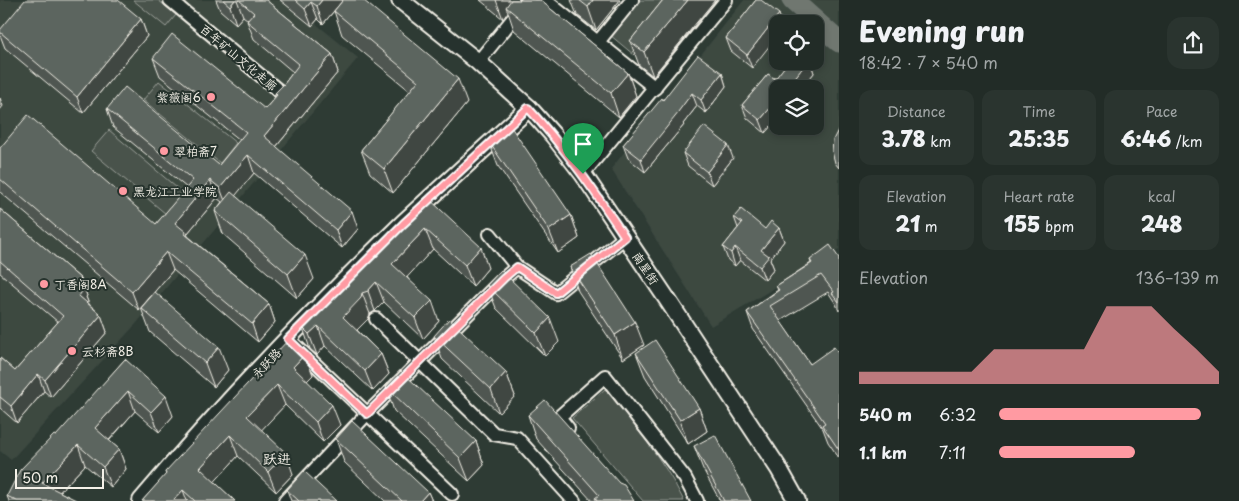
<!DOCTYPE html>
<html lang="en">
<head>
<meta charset="utf-8">
<style>
	:root { --surface:#222c27; --page:#2a342f; --text:#f1f3f6; --muted:#a2a7a7; --line:#3f4844; --accent:#ff9aa2 }
	body { margin:0; font-family:"Playpen Sans","LXGW WenKai TC",sans-serif; background:var(--page); color:var(--text); height:100vh; display:flex; flex-direction:column; font-size:19px; white-space:nowrap }
	* { box-sizing:border-box; margin:0 }
	p { font-size:16px; color:var(--muted) }
	.icon { flex:none; width:28px; height:28px; fill:none; stroke:currentColor; stroke-width:2; stroke-linecap:round; stroke-linejoin:round }
	.map { position:relative; flex:1; overflow:hidden }
	.side { display:flex; flex-direction:column; background:var(--surface); width:400px }
	.side>* { flex:none }
	.controls { position:absolute; left:769px; top:15px; display:grid; gap:10px }
	.controls a { display:grid; place-items:center; width:55px; height:55px; border-radius:10px; background:var(--surface); box-shadow:0 2px 8px #0003,0 0 0 1px var(--line); font-size:25px }
	.scale { position:absolute; left:15px; bottom:12px; width:89px; box-sizing:border-box; padding-left:5px; border:2px solid #f4f1e8; border-top:0; font-size:14px; line-height:18px; white-space:nowrap; color:#f4f1e8; -webkit-text-stroke:4px #26332d; paint-order:stroke }
	.pin { position:absolute; display:grid; place-items:center; width:42px; height:42px; color:#fff; margin:-51px -21px; border-radius:50% 50% 50% 0; rotate:-45deg; box-shadow:0 0 5px #0007 }
	.pin .icon { rotate:45deg }
	.round { display:grid; place-items:center; flex:none; width:52px; height:52px; border-radius:15px; background:var(--page) }
	.head { display:flex; align-items:center; justify-content:space-between; height:85px; padding:0 20px }
	h1 { font-size:28px; font-weight:800; line-height:38px }
	.figures { display:grid; grid-template-columns:repeat(3,1fr); gap:8px; height:85px; padding:5px 20px }
	.figures div { display:grid; align-content:center; border-radius:12px; background:var(--page); text-align:center }
	.figures b { font-size:21px; font-weight:800 }
	.figures small { font-size:14px; font-weight:400 }
	.figures p { font-size:14px }
	.chart { height:140px; padding:10px 20px }
	.chart p { display:flex; justify-content:space-between }
	.chart svg { width:100%; height:90px; margin-top:5px; fill:var(--accent); opacity:.7 }
	ul { padding:0 20px; list-style:none; font-size:16px }
	li { display:grid; grid-template-columns:80px 60px 1fr; align-items:center; height:38px }
	li i { height:12px; border-radius:6px; background:var(--accent) }
	main { display:flex; flex:1; min-height:0 }
	.map>svg:first-child { display:block }
</style>
</head>
<body>
<main>
<div class="map">
<svg width="839" height="501" viewBox="0 0 839 501">
	<rect width="100%" height="100%" fill="#2e3b34"/>
	<filter id="ink" filterUnits="userSpaceOnUse"><feTurbulence type="fractalNoise" baseFrequency=".02" numOctaves="2"/><feDisplacementMap in="SourceGraphic" scale="10" xChannelSelector="R" yChannelSelector="G"/><feConvolveMatrix kernelMatrix="1 2 1 2 8 2 1 2 1" color-interpolation-filters="sRGB"/></filter>
	<g filter="url(#ink)">
		<g fill="#3c4841" fill-rule="evenodd">
			<polygon points="0,0 287,0 358,58 136,324 11,460 0,451"/>
			<path d="M744,0H839V249L711,326L611,169ZM778,24H815V61H778ZM778,89H815V126H778Z"/>
		</g>
		<g fill="#48524c" stroke="#9ea29a">
			<polygon points="133,0 158,0 176,15 166,27"/>
			<polygon points="637,0 677,0 634,55 610,35"/>
			<polygon points="159,81 236,143 220,163 143,100"/>
			<polygon points="109,130 184,194 166,214 91,151"/>
			<path d="M605,389C634,425 664,460 684,501H643L572,418Z"/>
		</g>
		<g fill="none" stroke-linecap="round" stroke-linejoin="round">
			<polyline stroke="#6f7770" stroke-width="21" points="792,0 839,42"/>
			<defs>
				<g id="street">
					<polyline points="170,0 285,96"/>
					<polyline points="545,0 655,88"/>
					<polyline points="598,42 632,0"/>
					<polyline points="478,62 528,0"/>
					<polyline points="583,174 726,0"/>
					<polyline points="490,234 517,267 556,293 625,237"/>
					<polyline points="376,319 494,434 517,438 574,501"/>
					<polyline points="294,344 452,494"/>
					<polyline points="568,428 559,417 605,376 685,478 697,501"/>
					<polyline points="285,501 367,414 504,278 517,267"/>
				</g>
				<g id="secondary">
					<polyline points="400,0 478,62 529,108 553,135 583,174 667,299 779,469 797,501"/>
					<path d="M141,501C223,404 312,311 403,223C445,184 487,146 529,108"/>
				</g>
			</defs>
			<use href="#street" stroke="#f4f1e8" stroke-width="16"/>
			<use href="#secondary" stroke="#f4f1e8" stroke-width="20"/>
			<use href="#street" stroke="#26332d" stroke-width="12"/>
			<use href="#secondary" stroke="#26332d" stroke-width="16"/>
		</g>
		<g fill="#4f5751" stroke="#f4f1e8">
			<polygon points="216,0 266,0 332,54 338,72 276,147 358,229 342,248 254,173 235,195 314,279 297,298 223,234 215,211 222,202 217,198 187,234 188,236 269,304 275,322 258,342 173,270 139,310 0,192 0,148 156,224 187,188 113,127 107,109 219,165 240,140 160,76 153,58 265,109 276,96 275,93 284,84 293,72 254,39 247,21 248,20 243,16 236,24 220,10"/>
			<polygon points="280,0 343,0 467,103 393,193 370,173 361,150 410,91 342,35 334,11 323,24 318,19 312,26"/>
			<polygon points="480,0 540,0 628,73 636,96 619,117 514,30 508,12 503,19"/>
			<polygon points="571,0 620,0 596,30 577,15"/>
			<polygon points="663,0 715,0 653,76 639,65 630,41"/>
			<polygon points="756,0 752,68 731,51 726,38"/>
			<polygon points="141,19 147,36 83,113 5,48 0,35 0,30"/>
			<polygon points="789,61 810,61 814,73 801,89 778,89 778,118 765,133 747,118 742,105 768,74 775,79"/>
			<polygon points="722,73 726,86 706,113 697,106 683,124 684,125 645,172 628,158 623,145 663,100"/>
			<polygon points="489,142 571,215 579,238 558,253 498,166"/>
			<polygon points="683,153 733,158 712,185 688,166"/>
			<polygon points="427,197 488,268 473,286 433,249 407,277 439,321 423,339 384,302 375,311 370,314 368,319 357,330 381,354 389,374 373,391 325,346 317,355 310,349 303,328"/>
			<polygon points="0,209 81,279 87,296 86,297 89,304 101,315 107,332 51,397 44,391 17,423 0,408 0,358 15,371 58,322 0,273"/>
			<polygon points="734,217 765,229 779,228 784,241 770,259 774,269 765,280 740,260 735,266 728,260 723,247 738,228"/>
			<polygon points="839,258 839,311 836,304 828,292 780,321 810,364 839,354 839,458 828,442 823,429 753,329 747,312 778,290 776,286 811,263 810,260"/>
			<polygon points="570,267 644,345 623,359 578,291"/>
			<polygon points="487,285 559,342 545,356 496,308"/>
			<polygon points="141,308 228,370 214,387 150,332"/>
			<polygon points="434,336 506,372 515,396 499,413 442,359"/>
			<polygon points="636,353 699,408 707,431 688,444 645,376"/>
			<polygon points="305,354 313,375 307,381 340,425 323,442 285,405 261,430 293,474 276,492 238,456 214,482 235,501 142,501 166,475 165,472"/>
			<polygon points="125,359 173,416 159,432 135,411 109,441 119,449 126,469 111,487 85,465 60,492 76,501 9,501 7,496"/>
			<polygon points="386,387 476,441 484,465 469,481 394,411"/>
			<polygon points="528,415 634,501 592,501 536,439"/>
			<polygon points="336,439 428,492 432,501 385,501 344,462"/>
			<polygon points="694,446 751,501 720,501 703,469"/>
			<polygon points="287,490 336,501 291,501"/>
		</g>
		<g fill="#404742" stroke="#f4f1e8">
			<polygon points="235,0 237,0 243,16 236,24 230,6"/>
			<polygon points="322,0 343,0 323,24 317,6"/>
			<polygon points="496,0 517,0 506,7 508,12 503,19"/>
			<polygon points="593,0 620,0 596,30 588,7"/>
			<polygon points="688,0 715,0 653,76 644,52"/>
			<polygon points="311,2 318,19 312,26 305,9"/>
			<polygon points="779,14 782,24 778,24 778,35 752,68 747,55"/>
			<polygon points="141,19 147,36 83,113 77,97"/>
			<polygon points="332,54 338,72 270,154 264,136"/>
			<polygon points="808,61 810,61 814,73 801,89 786,89"/>
			<polygon points="628,73 636,96 619,117 611,93"/>
			<polygon points="722,73 726,86 706,113 701,100"/>
			<polygon points="458,79 467,103 393,193 384,169"/>
			<polygon points="692,93 697,106 683,124 684,125 645,172 641,159"/>
			<polygon points="0,98 3,106 0,110"/>
			<polygon points="778,99 778,118 765,133 760,120"/>
			<polygon points="728,145 733,158 712,185 707,172"/>
			<polygon points="248,155 254,173 227,206 220,188"/>
			<polygon points="210,180 217,198 187,234 193,250 175,223"/>
			<polygon points="352,211 358,229 342,248 336,230"/>
			<polygon points="571,215 579,238 558,253 549,230"/>
			<polygon points="779,228 784,241 770,259 774,269 765,280 760,267 761,250"/>
			<polygon points="425,229 433,249 400,285 392,264"/>
			<polygon points="481,247 488,268 473,286 465,265"/>
			<polygon points="735,247 740,260 735,266 731,253"/>
			<polygon points="166,252 173,270 139,310 132,292"/>
			<polygon points="305,255 314,279 297,298 288,274"/>
			<polygon points="81,279 87,296 86,297 90,307 79,296 77,284"/>
			<polygon points="376,282 384,302 375,311 368,291"/>
			<polygon points="362,293 370,314 368,319 350,337 343,317"/>
			<polygon points="432,301 439,321 423,339 415,318"/>
			<polygon points="269,304 275,322 258,342 252,324"/>
			<polygon points="101,315 107,332 51,397 45,380"/>
			<polygon points="550,318 559,342 545,356 536,333"/>
			<polygon points="635,322 644,345 623,359 615,335"/>
			<polygon points="318,326 325,346 317,355 309,334"/>
			<polygon points="219,347 228,370 214,387 205,363"/>
			<polygon points="305,354 313,375 301,387 293,367"/>
			<polygon points="381,354 389,374 373,391 365,371"/>
			<polygon points="506,372 515,396 499,413 491,389"/>
			<polygon points="38,374 44,391 17,423 11,406"/>
			<polygon points="277,385 285,405 255,437 247,416"/>
			<polygon points="128,391 135,411 102,448 95,428"/>
			<polygon points="166,396 173,416 159,432 151,412"/>
			<polygon points="332,405 340,425 323,442 316,422"/>
			<polygon points="699,408 707,431 688,444 680,420"/>
			<polygon points="230,435 238,456 208,489 200,468"/>
			<polygon points="476,441 484,465 469,481 460,458"/>
			<polygon points="78,445 85,465 51,501 42,483"/>
			<polygon points="119,449 126,469 111,487 103,467"/>
			<polygon points="286,453 293,474 276,492 268,472"/>
			<polygon points="183,490 187,501 173,501"/>
			<polygon points="428,492 432,501 420,501"/>
		</g>
		<g fill="#5c655e" stroke="#f4f1e8">
			<polygon points="25,0 118,0 141,19 77,97 0,32 0,30"/>
			<polygon points="223,0 235,0 230,6"/>
			<polygon points="239,0 266,0 332,54 264,136 352,211 336,230 248,155 220,188 210,180 175,223 186,232 185,234 269,304 252,324 166,252 132,292 0,179 0,148 28,115 156,224 193,180 107,109 125,87 219,165 246,132 153,58 172,34 265,109 277,95 275,93 284,84 299,64 247,21 254,13"/>
			<polygon points="295,0 322,0 317,6 311,2 305,9"/>
			<polygon points="343,0 363,0 458,79 384,169 361,150 418,81 334,11"/>
			<polygon points="511,0 540,0 628,73 611,93 506,7"/>
			<polygon points="579,0 593,0 588,7"/>
			<polygon points="663,0 688,0 644,52 630,41"/>
			<polygon points="756,0 761,0 779,14 747,55 726,38"/>
			<polygon points="698,55 722,73 701,100 692,93 678,112 679,112 641,159 623,145 662,98 663,100"/>
			<polygon points="789,61 808,61 786,89 778,89 778,99 760,120 742,105 768,74 775,79"/>
			<polygon points="704,126 728,145 707,172 683,153"/>
			<polygon points="511,127 571,215 549,230 489,142"/>
			<polygon points="839,128 839,168 835,163 832,151 833,140"/>
			<polygon points="231,192 305,255 288,274 215,211"/>
			<polygon points="427,197 481,247 465,265 425,229 392,264 432,301 415,318 376,282 368,291 362,293 361,298 343,317 381,354 365,371 318,326 309,334 303,328"/>
			<polygon points="0,209 81,279 77,284 83,290 79,296 101,315 45,380 38,374 11,406 0,397 0,358 15,371 63,316 0,261"/>
			<polygon points="741,209 765,229 771,221 779,228 761,250 769,256 760,267 735,247 731,253 723,247 742,223 734,217"/>
			<polygon points="830,245 839,258 839,302 832,293 834,292 821,275 770,306 810,364 834,347 839,354 839,450 822,425 825,423 747,312 779,290 776,286 812,263 810,260"/>
			<polygon points="591,254 635,322 615,335 570,267"/>
			<polygon points="501,270 550,318 536,333 487,285"/>
			<polygon points="155,292 219,347 205,363 141,308"/>
			<polygon points="449,319 506,372 491,389 434,336"/>
			<polygon points="289,339 291,340 305,354 293,367 332,405 316,422 277,385 247,416 286,453 268,472 230,435 200,468 235,501 195,501 183,490 173,501 142,501 166,474 165,472"/>
			<polygon points="655,340 699,408 680,420 636,353"/>
			<polygon points="125,359 166,396 151,412 128,391 95,428 119,449 103,467 78,445 42,483 76,500 75,501 17,501 7,496 20,470 54,435 56,436"/>
			<polygon points="401,371 476,441 460,458 386,387"/>
			<polygon points="545,400 619,483 624,485 634,501 597,501 595,498 599,495 528,415"/>
			<polygon points="352,421 428,492 420,501 402,501 336,439"/>
			<polygon points="715,435 751,501 724,501 694,446"/>
			<polygon points="304,471 336,501 299,501 287,490"/>
		</g>
	</g>
	<g fill="none" stroke-linecap="round" stroke-linejoin="round" filter="url(#ink)">
		<defs>
			<path id="route" d="M528,108C565,148 595,192 625,237L556,293L517,267L504,278L367,414L288,339L403,224Z"/>
		</defs>
		<use href="#route" stroke="#fff" stroke-width="10"/>
		<use href="#route" stroke="#ff9aa2" stroke-width="6"/>
	</g>
	<g fill="#ff9aa2" stroke="#26332d" stroke-width="2">
		<circle cx="211" cy="97" r="5"/>
		<circle cx="164" cy="151" r="5"/>
		<circle cx="123" cy="191" r="5"/>
		<circle cx="44" cy="284" r="5"/>
		<circle cx="72" cy="351" r="5"/>
	</g>
	<g text-anchor="middle" dominant-baseline="central" stroke-width="4" stroke-linejoin="round" paint-order="stroke">
		<g font-size="12" fill="#f4f1e8" stroke="#26332d">
			<text transform="translate(239 57) rotate(40)">百年矿山文化走廊</text>
			<text transform="translate(646 268) rotate(56)">南星街</text>
			<text transform="translate(266 363) rotate(-47)">永跃路</text>
		</g>
		<g font-size="12" fill="#f4f1e8" stroke="#26332d" text-anchor="start">
			<text x="201" y="97" text-anchor="end">紫薇阁6</text>
			<text x="174" y="151">翠柏斋7</text>
			<text x="133" y="191">黑龙江工业学院</text>
			<text x="54" y="284">丁香阁8A</text>
			<text x="82" y="351">云杉斋8B</text>
		</g>
		<g font-size="14" fill="#f4f1e8" stroke="#26332d">
			<text x="277" y="458">跃进</text>
		</g>
	</g>
</svg>
<div class="controls">
<a><svg class="icon" aria-label="locate" viewBox="0 0 24 24"><circle cx="12" cy="12" r="6"/><path d="M12 2v4M12 18v4M2 12h4M18 12h4"/></svg></a>
<a><svg class="icon" aria-label="layers" viewBox="0 0 24 24"><path d="M12 4l9 5-9 5-9-5zM3 14l9 5 9-5"/></svg></a>
</div>
<div class="scale">50 m</div>
<div class="pin" style="left:583px;top:174px;background:#1e9e55"><svg class="icon" aria-label="arrive" viewBox="0 0 24 24"><path d="M6 21V4h12l-3 4 3 4H6"/></svg></div>
</div>
<section class="side">
<div class="head"><div><h1>Evening run</h1><p>18:42 · 7 × 540 m</p></div><a class="round"><svg class="icon" aria-label="share" viewBox="0 0 24 24"><path d="M12 15V3M7 8l5-5 5 5M5 13v7h14v-7"/></svg></a></div>
<div class="figures">
<div><p>Distance</p><b>3.78<small> km</small></b></div>
<div><p>Time</p><b>25:35</b></div>
<div><p>Pace</p><b>6:46<small> /km</small></b></div>
</div>
<div class="figures">
<div><p>Elevation</p><b>21<small> m</small></b></div>
<div><p>Heart rate</p><b>155<small> bpm</small></b></div>
<div><p>kcal</p><b>248</b></div>
</div>
<div class="chart"><p><span>Elevation</span>136–139 m</p>
<svg viewBox="0 0 160 44" preserveAspectRatio="none"><path d="M0 44V38L10 38L20 38L30 38L40 38L50 38L60 27L70 27L80 27L90 27L100 27L110 6L120 6L130 6L140 17L150 27L160 38V44z"/></svg>
</div>
<ul>
<li><b>540 m</b>6:32<i style="width:92%"></i></li>
<li><b>1.1 km</b>7:11<i style="width:62%"></i></li>
</ul>
</section>
</main>
</body>
</html>
